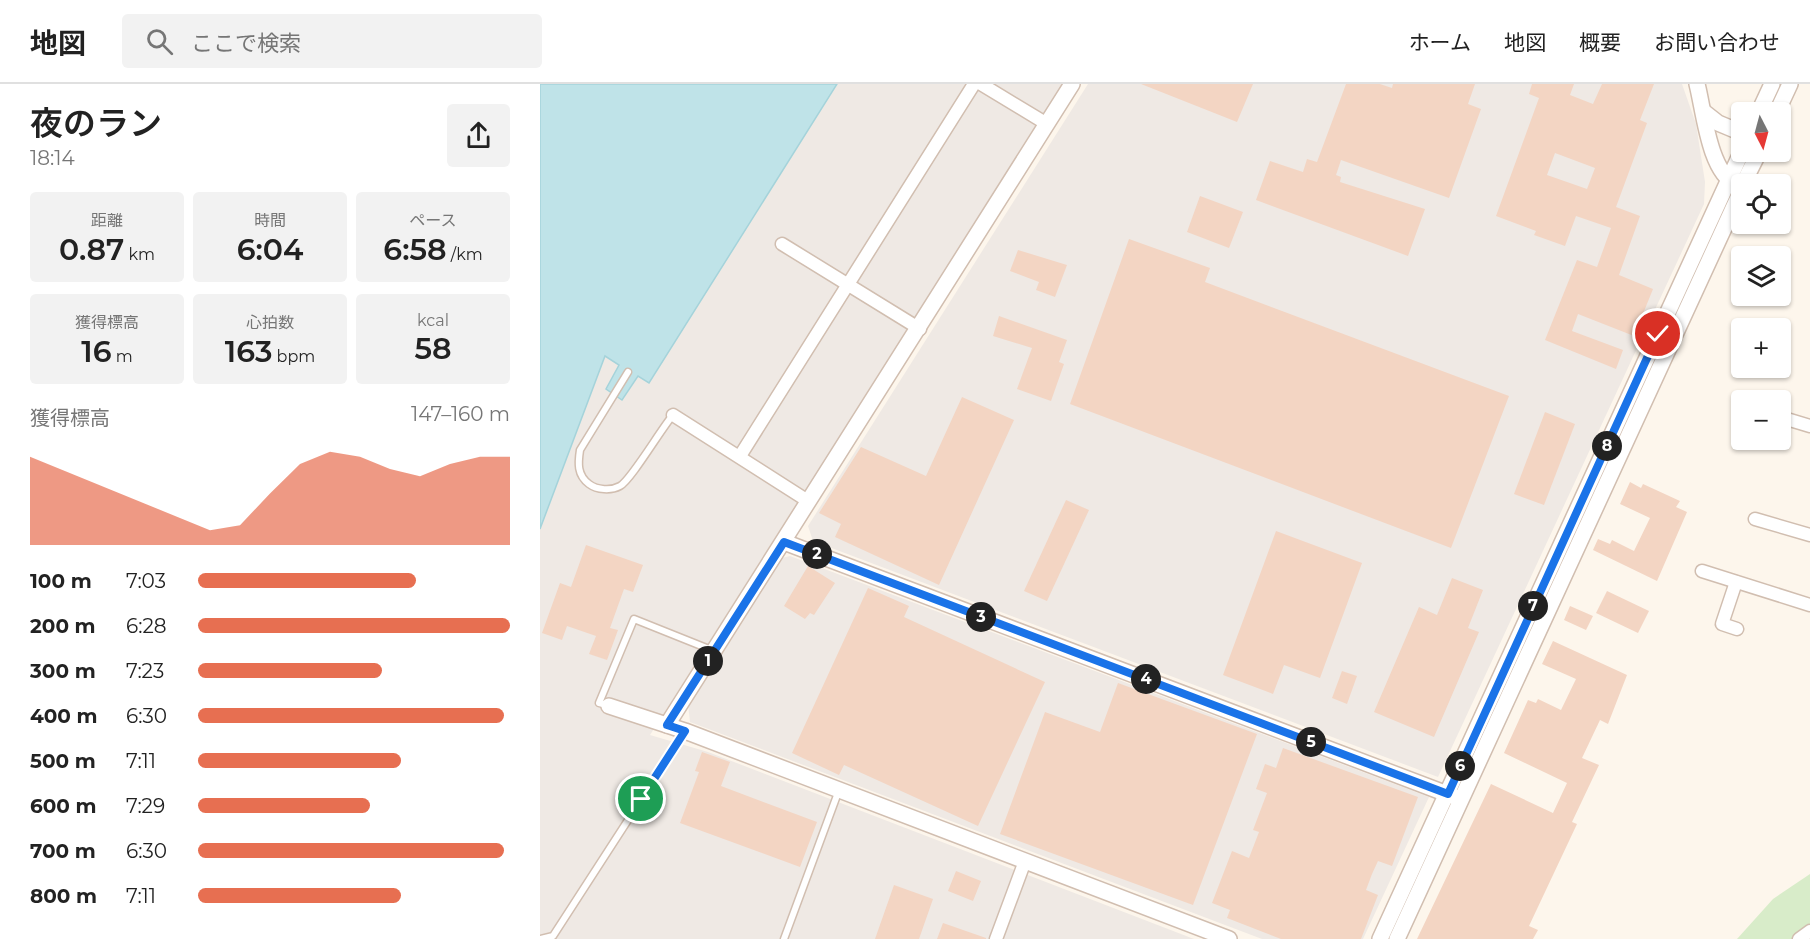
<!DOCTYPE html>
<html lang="ja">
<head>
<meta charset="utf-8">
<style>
	:root { --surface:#fff; --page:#f2f2f2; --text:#222; --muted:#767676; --line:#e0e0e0; --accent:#e76f51 }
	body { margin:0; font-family:Montserrat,"Noto Sans JP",sans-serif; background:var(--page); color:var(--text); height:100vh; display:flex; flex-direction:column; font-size:22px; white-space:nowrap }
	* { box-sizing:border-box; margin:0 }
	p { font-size:20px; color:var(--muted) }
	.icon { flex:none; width:33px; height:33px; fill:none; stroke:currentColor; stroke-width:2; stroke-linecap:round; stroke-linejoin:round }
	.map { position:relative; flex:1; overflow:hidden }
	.sheet { display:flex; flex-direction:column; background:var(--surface); width:540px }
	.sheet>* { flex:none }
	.needle { width:39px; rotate:174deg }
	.buttons { position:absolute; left:1191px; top:18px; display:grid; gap:12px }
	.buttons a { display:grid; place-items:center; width:60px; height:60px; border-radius:6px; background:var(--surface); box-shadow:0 2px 4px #0004; font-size:30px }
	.pin { position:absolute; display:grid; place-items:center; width:51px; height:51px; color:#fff; margin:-26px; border:3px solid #fff; border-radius:50%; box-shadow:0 2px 6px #0007 }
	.km { position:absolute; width:30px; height:30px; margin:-15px; border-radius:50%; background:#222; color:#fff; font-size:16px; line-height:30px; text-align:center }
	.round { display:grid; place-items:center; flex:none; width:63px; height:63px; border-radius:6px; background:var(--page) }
	.overview { display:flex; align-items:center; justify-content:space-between; height:102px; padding:0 30px }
	h1 { font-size:33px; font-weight:600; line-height:45px }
	.figures { display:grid; grid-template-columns:repeat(3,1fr); gap:9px; height:102px; padding:6px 30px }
	.figures div { display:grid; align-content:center; border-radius:6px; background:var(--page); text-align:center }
	.figures b { font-size:30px; font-weight:600 }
	.figures small { font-size:16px; font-weight:400 }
	.figures p { font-size:16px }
	.chart { height:168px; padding:12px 30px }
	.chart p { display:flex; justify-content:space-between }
	.chart svg { width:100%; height:108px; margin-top:6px; fill:var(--accent); opacity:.7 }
	ul { padding:0 30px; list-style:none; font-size:20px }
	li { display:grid; grid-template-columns:96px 72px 1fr; align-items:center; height:45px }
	li i { height:15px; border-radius:8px; background:var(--accent) }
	header { display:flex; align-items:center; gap:36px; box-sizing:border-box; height:84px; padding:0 30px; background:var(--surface); border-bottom:2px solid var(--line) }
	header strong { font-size:28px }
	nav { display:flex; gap:33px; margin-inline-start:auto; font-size:21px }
	.search { width:420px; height:54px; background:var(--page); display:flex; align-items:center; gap:15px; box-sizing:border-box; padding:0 21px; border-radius:6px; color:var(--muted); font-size:22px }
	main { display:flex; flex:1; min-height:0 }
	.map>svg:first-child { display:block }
</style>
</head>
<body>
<header>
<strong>地図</strong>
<div class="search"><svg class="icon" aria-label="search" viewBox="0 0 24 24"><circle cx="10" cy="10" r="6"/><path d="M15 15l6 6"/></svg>ここで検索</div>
<nav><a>ホーム</a><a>地図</a><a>概要</a><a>お問い合わせ</a></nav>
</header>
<main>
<section class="sheet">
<div class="overview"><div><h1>夜のラン</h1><p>18:14</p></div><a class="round"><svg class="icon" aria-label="share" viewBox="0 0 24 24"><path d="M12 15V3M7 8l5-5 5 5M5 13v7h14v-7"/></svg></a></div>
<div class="figures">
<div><p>距離</p><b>0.87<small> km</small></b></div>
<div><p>時間</p><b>6:04</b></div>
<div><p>ペース</p><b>6:58<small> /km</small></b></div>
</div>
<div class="figures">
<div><p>獲得標高</p><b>16<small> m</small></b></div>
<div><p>心拍数</p><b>163<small> bpm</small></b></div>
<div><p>kcal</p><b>58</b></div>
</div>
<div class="chart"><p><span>獲得標高</span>147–160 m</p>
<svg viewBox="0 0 160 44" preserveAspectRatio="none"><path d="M0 44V8L10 13L20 18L30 23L40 28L50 33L60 38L70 36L80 23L90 11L100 6L110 8L120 13L130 16L140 11L150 8L160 8V44z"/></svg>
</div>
<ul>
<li><b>100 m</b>7:03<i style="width:70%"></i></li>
<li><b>200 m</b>6:28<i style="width:100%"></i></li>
<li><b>300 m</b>7:23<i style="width:59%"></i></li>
<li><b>400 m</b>6:30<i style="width:98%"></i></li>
<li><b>500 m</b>7:11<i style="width:65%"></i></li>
<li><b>600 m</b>7:29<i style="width:55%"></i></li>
<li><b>700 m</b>6:30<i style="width:98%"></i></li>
<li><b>800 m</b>7:11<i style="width:65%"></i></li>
</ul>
</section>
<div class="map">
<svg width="1270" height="855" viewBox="0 0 1270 855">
	<rect width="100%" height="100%" fill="#fdf6ec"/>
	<g fill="#efe9e4">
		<polygon points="297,0 524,0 110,651 168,668 654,855 0,855 0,445 65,272 79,281 82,316 98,292 109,299"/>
		<polygon points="548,0 1142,0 1156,40 1165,98 1164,120 898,693 273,457 268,442"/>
		<polygon points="250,472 889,713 823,855 722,855 150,638 148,620 242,474"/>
	</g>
	<polygon fill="#d8ecc9" points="1270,790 1270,855 1197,855 1233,815"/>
	<polygon fill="#bfe3e8" stroke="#a5d3da" stroke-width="1.5" points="0,0 297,0 109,299 98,292 82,316 66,305 79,281 65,272 0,445"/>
	<g fill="#f3d5c3" fill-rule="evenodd">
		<polygon points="601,0 713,0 697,38"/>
		<polygon points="806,0 840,0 852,4 853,0 935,0 928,20 941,25 909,114 801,76 796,91 801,93 800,98 885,125 868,172 716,116 730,77 763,88 767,75 777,78"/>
		<path d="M992,0H1034L1030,11L1053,20L1062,0H1114L1100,36L1107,39L1076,123L1100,132L1079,191L1113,205L1094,252L1038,230L1032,247L1083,266L1076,285L1005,256L1037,176L1057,183L1071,144L1036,132L1025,162L994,151L996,147L956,132L999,14L989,10ZM1015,69L1055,84L1047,105L1007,91Z"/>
		<polygon points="660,112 703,128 689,164 647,148"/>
		<polygon points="589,155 670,184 665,198 969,312 911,464 530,320"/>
		<polygon points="478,166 527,181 515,213 496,206 499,198 470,187"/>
		<polygon points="459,232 527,256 519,278 524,280 511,317 477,305 492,264 453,252"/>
		<polygon points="422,313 474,336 399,501 295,453 301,440 279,429 321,363 386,392"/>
		<polygon points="1005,328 1035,340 1004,421 974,410"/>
		<polygon points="1090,398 1101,404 1103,400 1140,417 1136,423 1147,428 1117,497 1053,466 1058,455 1070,460 1072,456 1094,467 1110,434 1080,420"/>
		<polygon points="526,416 549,426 507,517 484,507"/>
		<polygon points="736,447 822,479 780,594 744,581 733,610 683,591"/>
		<polygon points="46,461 103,481 93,508 84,505 70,544 78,546 67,576 49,570 56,552 27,542 22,556 2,549 20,499 31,503"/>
		<polygon points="268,482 295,499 274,531 270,529 265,535 244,522"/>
		<polygon points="912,494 943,506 928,544 939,548 894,653 834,628 879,523 897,531"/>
		<polygon points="328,504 369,522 364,533 505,598 438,742 304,681 299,691 252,669"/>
		<polygon points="1067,507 1109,527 1098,549 1056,529"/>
		<polygon points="1030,522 1053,532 1046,546 1024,536"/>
		<polygon points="1013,557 1087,591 1068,640 1060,636 1042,674 1059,681 1032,738 1037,740 989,842 998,846 993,855 877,855 951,700 1013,729 1027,699 964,669 988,616 996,619 998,615 1021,626 1036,595 1002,580"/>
		<polygon points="802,587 817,592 807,620 792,614"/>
		<polygon points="578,599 717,650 653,821 460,750 505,628 560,648"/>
		<polygon points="743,664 878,713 852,782 838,777 832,790 826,806 838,811 821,855 741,855 687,834 690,826 672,819 692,767 709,774 719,748 713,746 727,709 716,705 725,680 736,684"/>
		<polygon points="162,668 190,678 181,702 277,738 260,783 140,739 159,688 155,687"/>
		<polygon points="416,787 441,797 433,817 408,807"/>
		<polygon points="354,801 393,815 379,855 335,855"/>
		<polygon points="403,839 446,854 446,855 397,855"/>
	</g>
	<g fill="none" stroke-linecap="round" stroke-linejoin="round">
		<defs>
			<g id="service">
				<path d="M88,288L40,366C38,379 37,391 49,400C57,406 71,407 80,402C91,396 121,345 133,331"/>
				<polyline points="67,621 59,619 94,535 174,567"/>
				<polyline points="0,855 13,852 145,648"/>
				<polyline points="244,855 299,706"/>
			</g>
			<g id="minor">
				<polyline points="441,0 507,40"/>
				<polyline points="242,160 380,245"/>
				<polyline points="133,331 268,417"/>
				<polyline points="1240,333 1270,342"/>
				<polyline points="200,372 434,0"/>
				<polyline points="1215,435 1270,451"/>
				<polyline points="1162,487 1270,521"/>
				<polyline points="1196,498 1182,540 1197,545"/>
				<polyline points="456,855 485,777"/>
				<polyline points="1259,855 1270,847"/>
			</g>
			<g id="tertiary">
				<path d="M1157,0C1164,27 1169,88 1196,100"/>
				<polyline points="1164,28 1178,39 1202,49"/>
				<polyline points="1219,28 1232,0"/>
				<polyline points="1237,28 1250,0"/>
				<polyline points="1203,100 1219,68"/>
				<polyline points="244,458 915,713"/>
				<polyline points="69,622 145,647 689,855"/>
				<polyline points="127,641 532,0"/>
				<polyline points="840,855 1202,67"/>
				<polyline points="857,855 1202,105"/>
			</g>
		</defs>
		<use href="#service" stroke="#d1beb0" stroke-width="9"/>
		<use href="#minor" stroke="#d1beb0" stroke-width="15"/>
		<use href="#tertiary" stroke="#d1beb0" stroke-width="18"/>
		<use href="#service" stroke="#fff" stroke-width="6"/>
		<use href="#minor" stroke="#fff" stroke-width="12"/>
		<use href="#tertiary" stroke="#fff" stroke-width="15"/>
	</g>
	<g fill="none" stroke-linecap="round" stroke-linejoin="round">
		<defs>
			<polyline id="route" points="101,715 145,647 127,641 244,458 908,710 1118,250"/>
		</defs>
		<use href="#route" stroke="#fff" stroke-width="12"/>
		<use href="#route" stroke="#1a73e8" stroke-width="8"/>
	</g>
</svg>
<div class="buttons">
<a><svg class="needle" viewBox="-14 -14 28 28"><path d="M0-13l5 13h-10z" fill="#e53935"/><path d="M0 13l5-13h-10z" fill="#767676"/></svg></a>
<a><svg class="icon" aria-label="locate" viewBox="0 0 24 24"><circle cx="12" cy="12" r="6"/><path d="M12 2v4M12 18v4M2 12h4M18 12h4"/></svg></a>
<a><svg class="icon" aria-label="layers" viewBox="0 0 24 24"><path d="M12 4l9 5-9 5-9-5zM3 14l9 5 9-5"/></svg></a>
<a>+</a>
<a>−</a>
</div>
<div class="pin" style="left:101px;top:715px;background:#1e9e55"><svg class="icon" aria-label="arrive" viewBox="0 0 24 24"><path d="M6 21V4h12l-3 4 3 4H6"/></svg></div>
<div class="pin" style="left:1118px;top:250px;background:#d93025"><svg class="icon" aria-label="check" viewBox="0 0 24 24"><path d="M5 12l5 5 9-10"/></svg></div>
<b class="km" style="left:168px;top:577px">1</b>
<b class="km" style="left:277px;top:470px">2</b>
<b class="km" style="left:441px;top:533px">3</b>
<b class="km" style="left:606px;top:595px">4</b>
<b class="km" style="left:771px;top:658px">5</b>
<b class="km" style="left:920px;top:682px">6</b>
<b class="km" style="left:993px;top:522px">7</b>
<b class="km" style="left:1067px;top:362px">8</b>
</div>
</main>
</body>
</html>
